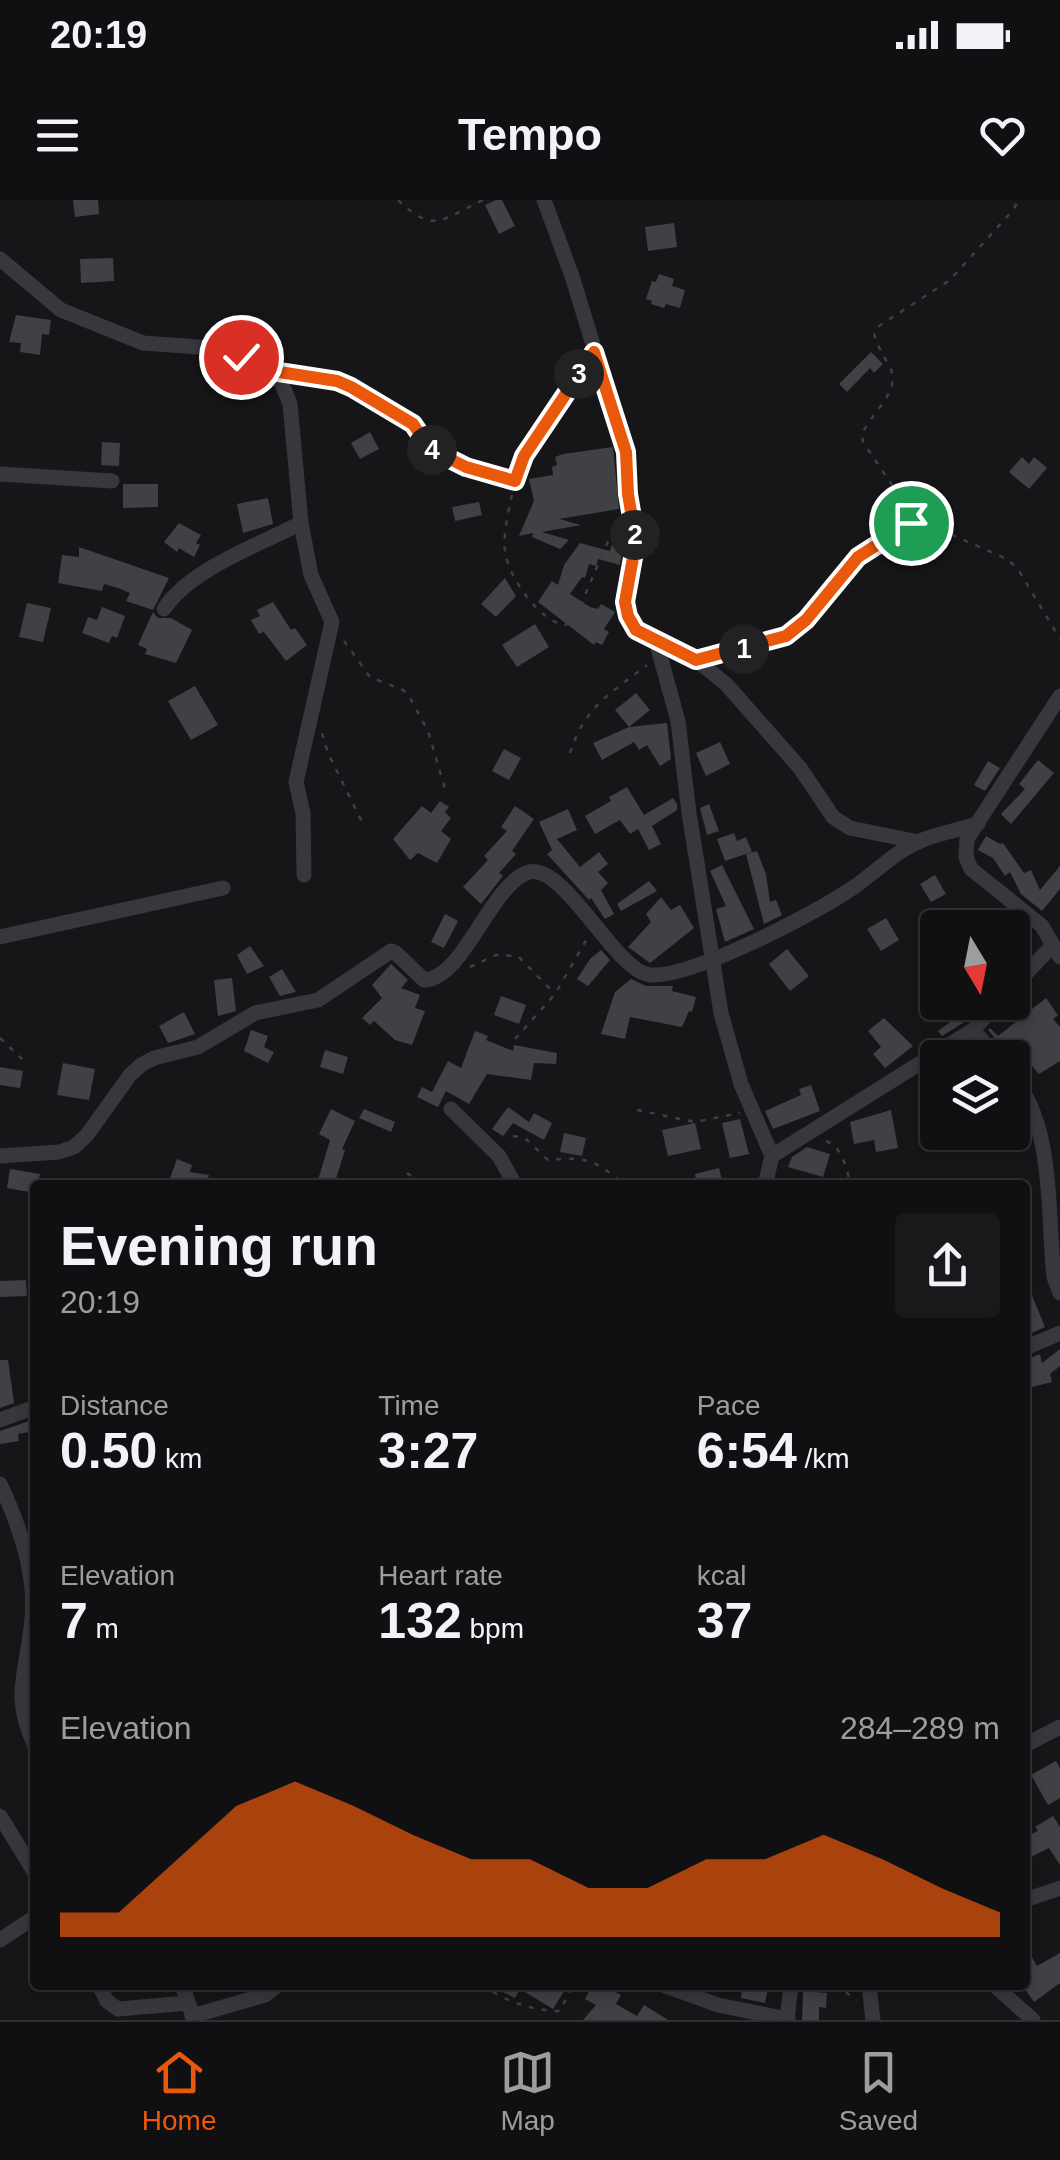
<!DOCTYPE html>
<html lang="en">
<head>
<meta charset="utf-8">
<style>
	:root { --surface:#101012; --page:#19191b; --text:#f1f3f6; --muted:#9c9d9f; --line:#303032; --accent:#ea580c }
	body { margin:0; font-family:Arial,sans-serif; background:var(--page); color:var(--text); height:100vh; display:flex; flex-direction:column; font-size:38px; white-space:nowrap }
	* { box-sizing:border-box; margin:0 }
	p { font-size:32px; color:var(--muted) }
	.icon { flex:none; width:55px; height:55px; fill:none; stroke:currentColor; stroke-width:2; stroke-linecap:round; stroke-linejoin:round }
	.map { position:relative; flex:1; overflow:hidden }
	.side { position:absolute; left:30px; top:980px; width:1000px; height:810px; display:flex; flex-direction:column; background:var(--surface); border-radius:10px; box-shadow:0 5px 15px #0003,0 0 0 2px var(--line) }
	.side>* { flex:none }
	.needle { width:65px; rotate:170deg }
	.buttons { position:absolute; left:920px; top:710px; display:grid; gap:20px }
	.buttons a { display:grid; place-items:center; width:110px; height:110px; border-radius:10px; background:var(--surface); box-shadow:0 5px 15px #0003,0 0 0 2px var(--line); font-size:50px }
	.pin { position:absolute; display:grid; place-items:center; width:85px; height:85px; color:#fff; margin:-42px; border:5px solid #fff; border-radius:50%; box-shadow:0 2px 10px #0007 }
	.km { position:absolute; width:50px; height:50px; margin:-25px; border-radius:50%; background:#222; color:#fff; font-size:28px; line-height:50px; text-align:center }
	.round { display:grid; place-items:center; flex:none; width:105px; height:105px; border-radius:10px; background:var(--page) }
	.head { display:flex; align-items:center; justify-content:space-between; height:170px; padding:0 30px }
	h1 { font-size:55px; font-weight:800; line-height:75px }
	.stats { display:grid; grid-template-columns:repeat(3,1fr); gap:15px; height:170px; padding:10px 30px }
	.stats div { display:grid; align-content:center }
	.stats b { font-size:50px; font-weight:800 }
	.stats small { font-size:28px; font-weight:400 }
	.stats p { font-size:28px }
	.chart { height:280px; padding:20px 30px }
	.chart p { display:flex; justify-content:space-between }
	.chart svg { width:100%; height:180px; margin-top:10px; fill:var(--accent); opacity:.7 }
	.status { display:flex; justify-content:space-between; align-items:center; height:70px; padding:0 50px; background:var(--surface); direction:ltr }
	.status svg { height:28px; fill:currentColor }
	header { display:flex; justify-content:space-between; align-items:center; height:130px; padding:0 30px; background:var(--surface); font-size:45px; font-weight:800 }
	.dock { display:flex; justify-content:space-around; align-items:center; height:140px; border-top:2px solid var(--line); background:var(--surface); font-size:28px; color:var(--muted) }
	.dock a { display:grid; justify-items:center; gap:5px }
	.dock .current { color:var(--accent) }
	.map>svg:first-child { display:block }
</style>
</head>
<body>
<div class="status"><b>20:19</b><svg viewBox="0 0 49 12"><path d="M0 12V9h3v3zM5 12V6h3v6zM10 12V3h3v9zM15 12V0h3v12zM26 1h20v11H26zM47 4h2v5h-2z"/></svg></div>
<header><svg class="icon" aria-label="menu" viewBox="0 0 24 24"><path d="M4 6h16M4 12h16M4 18h16"/></svg>Tempo<svg class="icon" aria-label="heart" viewBox="0 0 24 24"><path d="M12 20l-8-8c-3-5 5-10 8-4 3-6 11-1 8 4z"/></svg></header>
<div class="map">
<svg width="1060" height="1820" viewBox="0 0 1060 1820">
	<rect width="100%" height="100%" fill="#161618"/>
	<g fill="#404145">
		<polygon points="73,0 98,0 99,14 75,17"/>
		<polygon points="496,0 502,0 515,26 499,34 485,5"/>
		<polygon points="674,23 677,47 648,51 645,27"/>
		<polygon points="113,58 114,81 81,83 80,59"/>
		<polygon points="659,74 674,79 672,86 685,90 680,108 666,104 664,108 651,104 652,101 646,99 652,81 656,82"/>
		<polygon points="16,115 51,120 49,135 42,134 40,155 20,152 21,143 9,142"/>
		<polygon points="871,152 883,164 874,173 870,168 847,192 839,184"/>
		<polygon points="370,232 379,249 360,259 351,243"/>
		<polygon points="102,242 120,243 119,266 101,265"/>
		<polygon points="613,247 619,309 559,319 581,325 542,332 569,340 560,349 532,337 533,333 519,336 534,301 529,279 553,275 552,267 557,265 555,257 563,254"/>
		<polygon points="1022,257 1029,264 1034,257 1047,268 1029,289 1009,272"/>
		<polygon points="123,284 158,284 158,307 123,308"/>
		<polygon points="268,298 273,324 243,333 237,304"/>
		<polygon points="479,302 482,315 455,321 452,307"/>
		<polygon points="179,323 201,335 196,343 200,345 194,357 179,348 177,352 164,342"/>
		<polygon points="615,334 624,336 620,365 598,359 596,366 589,364 585,378 582,377 570,394 590,407 598,409 601,404 615,412 604,429 609,432 602,445 596,442 594,445 538,402 552,381 558,385 564,365 580,343 610,351"/>
		<polygon points="79,347 169,378 153,410 126,401 130,393 118,388 104,384 102,391 58,383 62,355 79,357"/>
		<polygon points="505,378 516,396 496,417 481,404"/>
		<polygon points="273,402 291,430 295,428 307,445 286,461 264,432 259,434 251,420 260,416 257,410"/>
		<polygon points="27,403 51,408 43,442 19,437"/>
		<polygon points="102,407 125,416 117,438 112,436 109,443 82,433 88,417 97,420"/>
		<polygon points="153,412 158,418 171,418 192,430 176,463 145,454 147,449 138,445"/>
		<polygon points="535,424 549,447 517,467 502,445"/>
		<polygon points="195,486 218,525 191,540 168,501"/>
		<polygon points="636,493 650,510 629,527 667,523 671,559 660,566 647,545 639,550 634,542 602,560 593,543 629,527 615,510"/>
		<polygon points="720,542 730,564 706,576 696,553"/>
		<polygon points="504,549 521,558 509,580 492,571"/>
		<polygon points="1038,560 1054,573 1011,624 1001,614 1025,589 1019,584"/>
		<polygon points="988,561 1000,568 985,591 974,585"/>
		<polygon points="627,587 644,615 673,598 677,604 677,610 652,626 661,644 649,650 638,629 630,634 620,620 595,634 585,616 611,601 609,597"/>
		<polygon points="440,601 449,607 445,612 451,618 441,631 451,639 437,663 418,653 410,660 393,639 422,606 431,613"/>
		<polygon points="709,604 719,631 707,635 700,608"/>
		<polygon points="515,606 534,619 512,651 516,654 499,673 503,676 481,704 463,687 488,660 484,656 507,631 501,627"/>
		<polygon points="568,609 577,630 557,639 580,667 599,652 608,664 598,672 608,683 601,690 614,714 605,719 591,698 589,700 547,654 552,650 539,622"/>
		<polygon points="734,633 737,641 746,637 752,652 725,661 717,639"/>
		<polygon points="986,636 1000,644 1003,643 1024,673 1031,670 1040,690 1060,666 1060,689 1042,711 1021,694 1010,672 1005,676 993,658 978,650"/>
		<polygon points="757,651 766,674 770,702 776,700 782,715 764,724 746,654"/>
		<polygon points="722,665 754,729 725,742 716,709 726,706 710,671"/>
		<polygon points="935,675 946,694 931,702 920,684"/>
		<polygon points="649,681 657,691 621,711 617,704"/>
		<polygon points="661,697 671,710 680,705 694,728 650,763 628,747 651,722 646,714"/>
		<polygon points="445,714 458,721 444,748 431,742"/>
		<polygon points="886,718 899,740 881,751 867,729"/>
		<polygon points="250,746 264,766 247,774 237,755"/>
		<polygon points="787,749 809,776 790,791 769,764"/>
		<polygon points="601,750 610,760 588,786 577,779 590,759"/>
		<polygon points="391,764 408,780 401,788 420,795 415,808 425,811 412,845 395,840 374,821 370,825 362,818 382,798 372,785"/>
		<polygon points="282,769 296,792 280,796 269,777"/>
		<polygon points="232,778 236,811 218,816 214,780"/>
		<polygon points="631,779 646,786 673,786 672,791 696,797 692,812 689,811 682,827 630,817 625,839 601,834 615,792"/>
		<polygon points="501,796 526,805 519,824 494,815"/>
		<polygon points="1046,798 1058,815 1053,819 1060,827 1060,861 1039,874 1019,851 1014,854 1006,841 1002,846 988,830 990,828 998,836"/>
		<polygon points="944,802 983,802 966,821 942,836 938,831 957,817"/>
		<polygon points="184,812 195,834 168,843 159,826"/>
		<polygon points="884,818 913,846 885,868 873,854 881,847 868,831"/>
		<polygon points="251,830 268,836 264,847 274,852 268,863 244,851"/>
		<polygon points="475,831 488,836 486,840 513,851 514,845 557,853 556,864 534,863 531,880 487,874 469,904 446,891 438,907 417,897 422,887 432,892 448,861 461,868"/>
		<polygon points="325,850 348,857 343,874 320,867"/>
		<polygon points="63,863 95,869 89,900 57,895"/>
		<polygon points="0,867 23,871 20,888 0,885"/>
		<polygon points="811,885 820,911 773,929 765,911 801,895 799,889"/>
		<polygon points="508,907 529,922 534,913 552,923 544,940 513,923 503,936 492,929"/>
		<polygon points="331,909 355,921 342,949 345,950 334,985 318,980 330,940 319,934"/>
		<polygon points="364,909 395,922 391,932 359,918"/>
		<polygon points="891,910 898,948 876,952 874,940 854,944 850,922"/>
		<polygon points="740,919 749,954 730,958 722,923"/>
		<polygon points="695,923 701,949 668,956 662,930"/>
		<polygon points="564,933 586,938 582,956 560,952"/>
		<polygon points="807,947 830,954 823,977 788,967 792,957"/>
		<polygon points="177,959 192,965 190,972 209,975 206,985 180,985 169,981"/>
		<polygon points="719,968 723,985 697,985 695,974"/>
		<polygon points="10,969 40,974 35,993 7,988"/>
		<polygon points="1025,1078 1045,1127 1025,1136"/>
		<polygon points="26,1080 27,1096 0,1097 0,1081"/>
		<polygon points="1060,1149 1060,1166 1050,1174 1052,1182 1028,1188 1025,1165 1031,1164 1030,1158 1040,1154 1042,1163"/>
		<polygon points="0,1160 8,1160 14,1203 0,1208"/>
		<polygon points="35,1219 35,1231 18,1234 19,1241 0,1244 0,1231"/>
		<polygon points="1056,1561 1060,1568 1060,1598 1048,1605 1031,1575"/>
		<polygon points="1053,1616 1060,1627 1060,1665 1049,1648 1025,1660 1025,1637 1038,1631 1035,1627"/>
		<polygon points="1025,1745 1037,1766 1060,1753 1060,1783 1034,1802 1025,1789"/>
		<polygon points="489,1785 568,1785 553,1809 520,1789 515,1798"/>
		<polygon points="592,1785 617,1785 614,1791 621,1795 616,1804 637,1816 644,1805 668,1820 583,1820 596,1805 585,1799"/>
		<polygon points="743,1785 768,1788 765,1803 741,1798"/>
		<polygon points="803,1791 827,1793 826,1808 819,1807 819,1820 802,1820"/>
	</g>
	<g fill="none" stroke-linecap="round" stroke-linejoin="round">
		<g stroke="#3d3f44" stroke-width="2.5" stroke-dasharray="5 8" stroke-linecap="butt">
			<path d="M398,0C434,35 442,19 483,0"/>
			<polyline points="520,268 524,256 585,165"/>
			<path d="M512,295C508,313 503,334 505,352C509,378 540,422 565,425L575,418L616,323"/>
			<path d="M904,323L892,285L863,242L862,235C869,215 900,193 891,170C885,157 877,147 874,133L879,126L950,80L1014,9L1018,0"/>
			<polyline points="344,441 370,477 403,490 409,496 428,531 446,592"/>
			<path d="M716,456C739,450 770,448 790,433C832,402 866,323 925,323L1007,359L1018,369L1060,439"/>
			<polyline points="322,533 328,553 363,624"/>
			<path d="M570,553C585,506 610,494 647,465"/>
			<polyline points="470,767 496,755 518,756 554,793"/>
			<polyline points="0,838 22,859"/>
			<polyline points="515,839 555,794 588,737"/>
			<polyline points="637,910 695,922 740,913"/>
			<path d="M513,936L525,938L548,960C586,956 596,960 624,985"/>
			<path d="M826,941C843,947 846,969 851,985"/>
			<polyline points="407,973 424,985"/>
			<polyline points="1025,1030 1038,1031"/>
			<path d="M482,1785C505,1801 532,1811 560,1811L573,1785"/>
			<polyline points="835,1785 857,1800"/>
		</g>
		<g stroke="#37383d" stroke-width="15">
			<polyline points="544,0 572,76 626,252 628,294 636,341 625,402 635,431 696,460 726,484 800,568 833,617 850,628 919,642"/>
			<polyline points="0,59 61,110 143,143 226,149 241,157 266,169 282,184 290,204 301,323 311,375 332,422 296,582 303,613 304,675"/>
			<polyline points="266,169 318,177 351,187 413,224 430,249 466,267 515,281"/>
			<polyline points="0,274 112,281"/>
			<path d="M164,409C190,369 259,345 301,323"/>
			<polyline points="656,441 678,521 689,613 721,813 741,884 772,956"/>
			<polyline points="1060,496 967,639 966,657 971,669 1042,726 1060,757"/>
			<polyline points="0,737 223,688"/>
			<polyline points="1012,788 1053,745"/>
			<polyline points="973,830 997,858"/>
			<path d="M1012,876C1055,926 1047,1013 1054,1077L1060,1093"/>
			<polyline points="451,909 499,956 515,985"/>
			<path d="M0,956L59,952L74,947L87,935L130,875L141,865L154,858L198,847L255,813L318,800L391,751L396,753L424,780C463,779 489,689 526,673C562,657 615,772 650,775C692,778 814,714 851,689C874,674 894,652 920,641C938,633 959,630 978,624"/>
			<polyline points="765,985 772,956 973,830 999,802"/>
			<polyline points="1025,1148 1060,1133"/>
			<polyline points="0,1220 35,1207"/>
			<path d="M0,1284C19,1324 36,1374 32,1418C28,1471 10,1494 35,1546"/>
			<polyline points="1025,1545 1060,1527"/>
			<polyline points="0,1616 35,1673"/>
			<polyline points="1025,1700 1060,1688"/>
			<polyline points="0,1740 35,1717"/>
			<polyline points="99,1785 107,1801 118,1809 188,1803"/>
			<polyline points="182,1785 191,1811"/>
			<polyline points="663,1785 718,1805 788,1819"/>
			<polyline points="869,1785 873,1820"/>
			<polyline points="994,1785 1033,1820"/>
			<polyline points="192,1816 265,1795 278,1785"/>
			<polyline points="787,1820 791,1785"/>
		</g>
	</g>
	<g fill="none" stroke-linecap="round" stroke-linejoin="round">
		<defs>
			<polyline id="route" points="241,157 266,170 337,181 351,187 413,224 430,249 466,267 515,281 524,256 594,152 626,252 628,294 636,341 625,402 628,416 636,430 696,460 786,436 806,420 858,357 911,323"/>
		</defs>
		<use href="#route" stroke="#fff" stroke-width="20"/>
		<use href="#route" stroke="#ea580c" stroke-width="12"/>
	</g>
</svg>
<div class="buttons">
<a><svg class="needle" viewBox="-14 -14 28 28"><path d="M0-13l5 13h-10z" fill="#e53935"/><path d="M0 13l5-13h-10z" fill="#9c9d9f"/></svg></a>
<a><svg class="icon" aria-label="layers" viewBox="0 0 24 24"><path d="M12 4l9 5-9 5-9-5zM3 14l9 5 9-5"/></svg></a>
</div>
<div class="pin" style="left:911px;top:323px;background:#1e9e55"><svg class="icon" aria-label="arrive" viewBox="0 0 24 24"><path d="M6 21V4h12l-3 4 3 4H6"/></svg></div>
<div class="pin" style="left:241px;top:157px;background:#d93025"><svg class="icon" aria-label="check" viewBox="0 0 24 24"><path d="M5 12l5 5 9-10"/></svg></div>
<b class="km" style="left:744px;top:449px">1</b>
<b class="km" style="left:635px;top:335px">2</b>
<b class="km" style="left:579px;top:174px">3</b>
<b class="km" style="left:432px;top:250px">4</b>
<section class="side">
<div class="head"><div><h1>Evening run</h1><p>20:19</p></div><a class="round"><svg class="icon" aria-label="share" viewBox="0 0 24 24"><path d="M12 15V3M7 8l5-5 5 5M5 13v7h14v-7"/></svg></a></div>
<div class="stats">
<div><p>Distance</p><b>0.50<small> km</small></b></div>
<div><p>Time</p><b>3:27</b></div>
<div><p>Pace</p><b>6:54<small> /km</small></b></div>
</div>
<div class="stats">
<div><p>Elevation</p><b>7<small> m</small></b></div>
<div><p>Heart rate</p><b>132<small> bpm</small></b></div>
<div><p>kcal</p><b>37</b></div>
</div>
<div class="chart"><p><span>Elevation</span>284–289 m</p>
<svg viewBox="0 0 160 44" preserveAspectRatio="none"><path d="M0 44V38L10 38L20 25L30 12L40 6L50 12L60 19L70 25L80 25L90 32L100 32L110 25L120 25L130 19L140 25L150 32L160 38V44z"/></svg>
</div>
</section>
</div>
<nav class="dock">
<a class="current"><svg class="icon" aria-label="home" viewBox="0 0 24 24"><path d="M3 11l9-7 9 7M6 9v11h12V9"/></svg>Home</a>
<a><svg class="icon" aria-label="map" viewBox="0 0 24 24"><path d="M3 6l6-2 6 2 6-2v14l-6 2-6-2-6 2zM9 4v14M15 6v14"/></svg>Map</a>
<a><svg class="icon" aria-label="saved" viewBox="0 0 24 24"><path d="M7 4h10v16l-5-4-5 4z"/></svg>Saved</a>
</nav>
</body>
</html>
